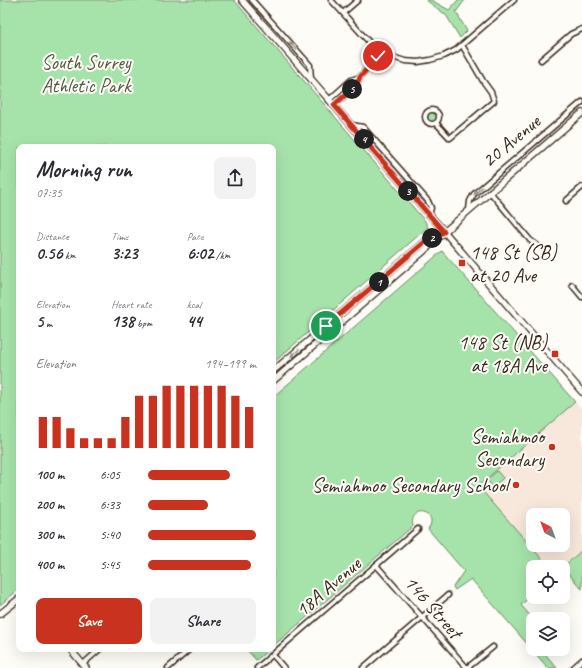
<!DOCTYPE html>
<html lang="en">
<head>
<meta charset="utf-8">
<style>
	:root { --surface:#fff; --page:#f2f2f3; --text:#2b2b33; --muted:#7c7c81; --accent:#c8321e }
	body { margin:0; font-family:Caveat,sans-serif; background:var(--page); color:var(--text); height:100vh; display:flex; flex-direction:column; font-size:15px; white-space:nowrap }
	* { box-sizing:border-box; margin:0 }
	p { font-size:13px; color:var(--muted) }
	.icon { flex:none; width:22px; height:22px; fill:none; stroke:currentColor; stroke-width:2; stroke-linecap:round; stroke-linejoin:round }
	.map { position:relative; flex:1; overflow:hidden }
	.side { position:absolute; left:16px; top:144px; width:260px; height:508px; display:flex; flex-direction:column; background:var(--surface); border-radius:8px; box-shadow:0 4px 16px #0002 }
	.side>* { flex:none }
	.needle { width:26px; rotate:319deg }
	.controls { position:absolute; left:526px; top:508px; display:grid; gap:8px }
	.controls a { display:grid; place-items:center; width:44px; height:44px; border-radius:8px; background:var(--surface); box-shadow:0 4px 16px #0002; font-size:20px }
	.pin { position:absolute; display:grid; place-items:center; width:34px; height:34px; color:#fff; margin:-17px; border:2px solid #fff; border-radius:50%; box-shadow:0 1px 4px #0007 }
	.km { position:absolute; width:20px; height:20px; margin:-10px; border-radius:50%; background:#222; color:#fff; font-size:11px; line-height:20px; text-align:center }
	.round { display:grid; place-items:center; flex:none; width:42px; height:42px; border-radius:8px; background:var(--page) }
	.headline { display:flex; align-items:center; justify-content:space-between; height:68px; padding:0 20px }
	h1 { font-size:22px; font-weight:700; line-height:30px }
	.stats { display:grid; grid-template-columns:repeat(3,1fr); gap:6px; height:68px; padding:4px 20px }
	.stats div { display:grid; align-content:center }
	.stats b { font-size:17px; font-weight:700 }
	.stats small { font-size:11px; font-weight:400 }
	.stats p { font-size:11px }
	.chart { height:112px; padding:8px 20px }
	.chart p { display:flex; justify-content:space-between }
	.chart svg { width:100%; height:72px; margin-top:4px; stroke:var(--accent); stroke-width:6 }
	.action { display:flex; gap:8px; margin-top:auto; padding:8px 20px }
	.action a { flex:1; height:46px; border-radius:8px; background:var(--accent); color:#fff; font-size:16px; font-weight:700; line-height:46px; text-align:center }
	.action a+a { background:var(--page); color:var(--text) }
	ul { padding:0 20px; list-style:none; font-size:13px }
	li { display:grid; grid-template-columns:64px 48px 1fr; align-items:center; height:30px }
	li i { height:10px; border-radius:5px; background:var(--accent) }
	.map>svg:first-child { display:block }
</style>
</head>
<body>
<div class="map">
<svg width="582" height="668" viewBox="0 0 582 668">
	<rect width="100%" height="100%" fill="#fdfcf7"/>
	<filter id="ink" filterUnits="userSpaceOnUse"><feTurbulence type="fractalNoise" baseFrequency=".025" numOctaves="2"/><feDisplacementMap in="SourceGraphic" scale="8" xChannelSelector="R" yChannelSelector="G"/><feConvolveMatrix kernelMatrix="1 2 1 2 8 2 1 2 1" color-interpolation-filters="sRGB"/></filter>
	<g filter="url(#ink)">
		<path fill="#f7e8db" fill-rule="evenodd" d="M575,402L582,409V591L563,569V567H561L557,562L549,567L478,486ZM533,515H563V545H533Z"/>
		<g fill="#a6e3aa" stroke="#708664">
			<polygon points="0,0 234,0 425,221 428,227 273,363 273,147 19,147 19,589 0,605"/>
			<polygon points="426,0 431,0 449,10 458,0 465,0 456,12 467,31 460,38 446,15"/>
			<polygon points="351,83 353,83 353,85 338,98 336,98 336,96"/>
			<circle cx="432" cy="117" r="5"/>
			<path d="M442,251L575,402L478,486L549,567H533V594L521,605L533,619V649H541L557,668H548L471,579L455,590L453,587L464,571L428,529C441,511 408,505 413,526L273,646V397Z"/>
			<polygon points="497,471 503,478 493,487 487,480"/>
			<polygon points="582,550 582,589 563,567"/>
			<polygon points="246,649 270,649 256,660"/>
		</g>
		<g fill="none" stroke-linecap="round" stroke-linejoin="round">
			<defs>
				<g id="street">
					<polyline points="252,0 310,65 311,79"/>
					<polyline points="331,0 369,42 380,53 405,61 418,62 430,60 444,56 456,50 514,0"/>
					<polyline points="343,13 358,0"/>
					<polyline points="541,60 571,34 582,29"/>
					<polyline points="329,100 351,80 360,77"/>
					<polyline points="334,105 356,86 360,77 380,53"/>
					<circle cx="432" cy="117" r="7"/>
					<polyline points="436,123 450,138 494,101 491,92 483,81 462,45"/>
					<polyline points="352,125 363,127 428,201 431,208 429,215"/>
					<polyline points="490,192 530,240 537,245"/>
					<polyline points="566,201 582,187"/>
					<polyline points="469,210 470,201 474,194 582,102"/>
					<polyline points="572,285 582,297"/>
					<polyline points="376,565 467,668"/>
					<polyline points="273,655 284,668"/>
					<polyline points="83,664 100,649"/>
					<polyline points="168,668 190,649"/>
					<polyline points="257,668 418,529"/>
					<polyline points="363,668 448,595"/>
					<polyline points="467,668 493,647"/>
					<polyline points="573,668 582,660"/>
				</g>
				<g id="secondary">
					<polyline points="242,0 448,236 582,392"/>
					<polyline points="273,371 426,241 437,236"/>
					<polyline points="273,381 424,251 444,232 582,113"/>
					<polyline points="0,614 19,599"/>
					<polyline points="70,649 86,668"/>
				</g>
			</defs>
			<use href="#street" stroke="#3b2a1e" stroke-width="7"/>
			<use href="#secondary" stroke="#3b2a1e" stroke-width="8"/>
			<use href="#street" stroke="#fdfcf7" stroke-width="4"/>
			<use href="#secondary" stroke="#fdfcf7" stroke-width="5.5"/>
		</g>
		<defs><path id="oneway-solid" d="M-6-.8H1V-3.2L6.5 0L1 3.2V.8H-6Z"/></defs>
		<g fill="#9c938a">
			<use href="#oneway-solid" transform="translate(293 46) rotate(-131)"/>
			<use href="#oneway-solid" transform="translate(478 191) rotate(136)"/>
			<use href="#oneway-solid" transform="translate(295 353) rotate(140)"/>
		</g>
	</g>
	<g fill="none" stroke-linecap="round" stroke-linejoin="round" filter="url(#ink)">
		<defs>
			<polyline id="route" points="326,326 426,241 444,232 334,105 356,86 360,77 378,56"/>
		</defs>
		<use href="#route" stroke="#fff" stroke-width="8"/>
		<use href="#route" stroke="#c8321e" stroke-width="5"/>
	</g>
	<g fill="#c8321e" stroke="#fdfcf7" stroke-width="1.5">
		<rect x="458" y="259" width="8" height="8" rx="2"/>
		<rect x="551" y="350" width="8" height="8" rx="2"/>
		<circle cx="552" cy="447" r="4"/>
		<circle cx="516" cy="485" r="4"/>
	</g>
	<g text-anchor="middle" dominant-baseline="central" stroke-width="4" stroke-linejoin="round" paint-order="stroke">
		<g font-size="20" fill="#565841" stroke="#fdfcf7">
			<text x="86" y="62">South Surrey<tspan x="86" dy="23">Athletic Park</tspan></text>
		</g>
		<g font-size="20" fill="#3b2a1e" stroke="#fdfcf7">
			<text transform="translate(511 141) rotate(-40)">20 Avenue</text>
			<text transform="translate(328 587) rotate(-41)">18A Avenue</text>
			<text transform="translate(433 607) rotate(49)">146 Street</text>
		</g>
		<g font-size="20" fill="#3b2a1e" stroke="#fdfcf7" text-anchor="end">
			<text x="470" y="252" text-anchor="start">148 St (SB)<tspan x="470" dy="23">at 20 Ave</tspan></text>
			<text x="547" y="342">148 St (NB)<tspan x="547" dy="23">at 18A Ave</tspan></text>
			<text x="544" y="436">Semiahmoo<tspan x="544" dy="23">Secondary</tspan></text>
			<text x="508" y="485">Semiahmoo Secondary School</text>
		</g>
	</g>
</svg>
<div class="controls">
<a><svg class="needle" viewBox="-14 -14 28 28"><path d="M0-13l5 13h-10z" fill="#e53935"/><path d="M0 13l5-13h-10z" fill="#7c7c81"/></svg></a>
<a><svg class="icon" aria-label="locate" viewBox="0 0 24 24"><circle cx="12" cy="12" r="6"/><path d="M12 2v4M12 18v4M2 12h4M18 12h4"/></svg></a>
<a><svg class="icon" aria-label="layers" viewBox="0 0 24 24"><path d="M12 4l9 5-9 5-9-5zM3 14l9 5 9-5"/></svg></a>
</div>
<div class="pin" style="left:326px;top:326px;background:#1e9e55"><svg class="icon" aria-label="arrive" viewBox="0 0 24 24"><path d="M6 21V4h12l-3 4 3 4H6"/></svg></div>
<div class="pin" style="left:378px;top:56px;background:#d93025"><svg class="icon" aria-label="check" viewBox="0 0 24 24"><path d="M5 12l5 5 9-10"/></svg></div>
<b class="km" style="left:379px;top:282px">1</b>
<b class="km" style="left:432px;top:238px">2</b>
<b class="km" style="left:408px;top:191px">3</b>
<b class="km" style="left:364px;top:139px">4</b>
<b class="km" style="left:352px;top:89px">5</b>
<section class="side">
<div class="headline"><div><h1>Morning run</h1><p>07:35</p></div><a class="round"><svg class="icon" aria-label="share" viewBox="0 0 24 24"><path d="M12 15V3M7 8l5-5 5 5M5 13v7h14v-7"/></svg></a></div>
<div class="stats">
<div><p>Distance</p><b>0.56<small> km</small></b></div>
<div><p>Time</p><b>3:23</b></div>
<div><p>Pace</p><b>6:02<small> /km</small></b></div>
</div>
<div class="stats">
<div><p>Elevation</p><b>5<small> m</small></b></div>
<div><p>Heart rate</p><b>138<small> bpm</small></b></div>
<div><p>kcal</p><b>44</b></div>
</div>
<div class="chart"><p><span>Elevation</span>194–199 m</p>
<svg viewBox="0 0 160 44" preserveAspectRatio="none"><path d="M5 44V25M15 44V25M25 44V32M35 44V38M45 44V38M55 44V38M65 44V25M75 44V12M85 44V12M95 44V6M105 44V6M115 44V6M125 44V6M135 44V6M145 44V12M155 44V19"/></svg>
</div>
<ul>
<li><b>100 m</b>6:05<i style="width:76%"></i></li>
<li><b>200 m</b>6:33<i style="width:56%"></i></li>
<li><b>300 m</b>5:40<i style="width:100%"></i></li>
<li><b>400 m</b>5:45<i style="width:95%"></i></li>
</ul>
<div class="action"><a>Save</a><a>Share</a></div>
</section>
</div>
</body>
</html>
